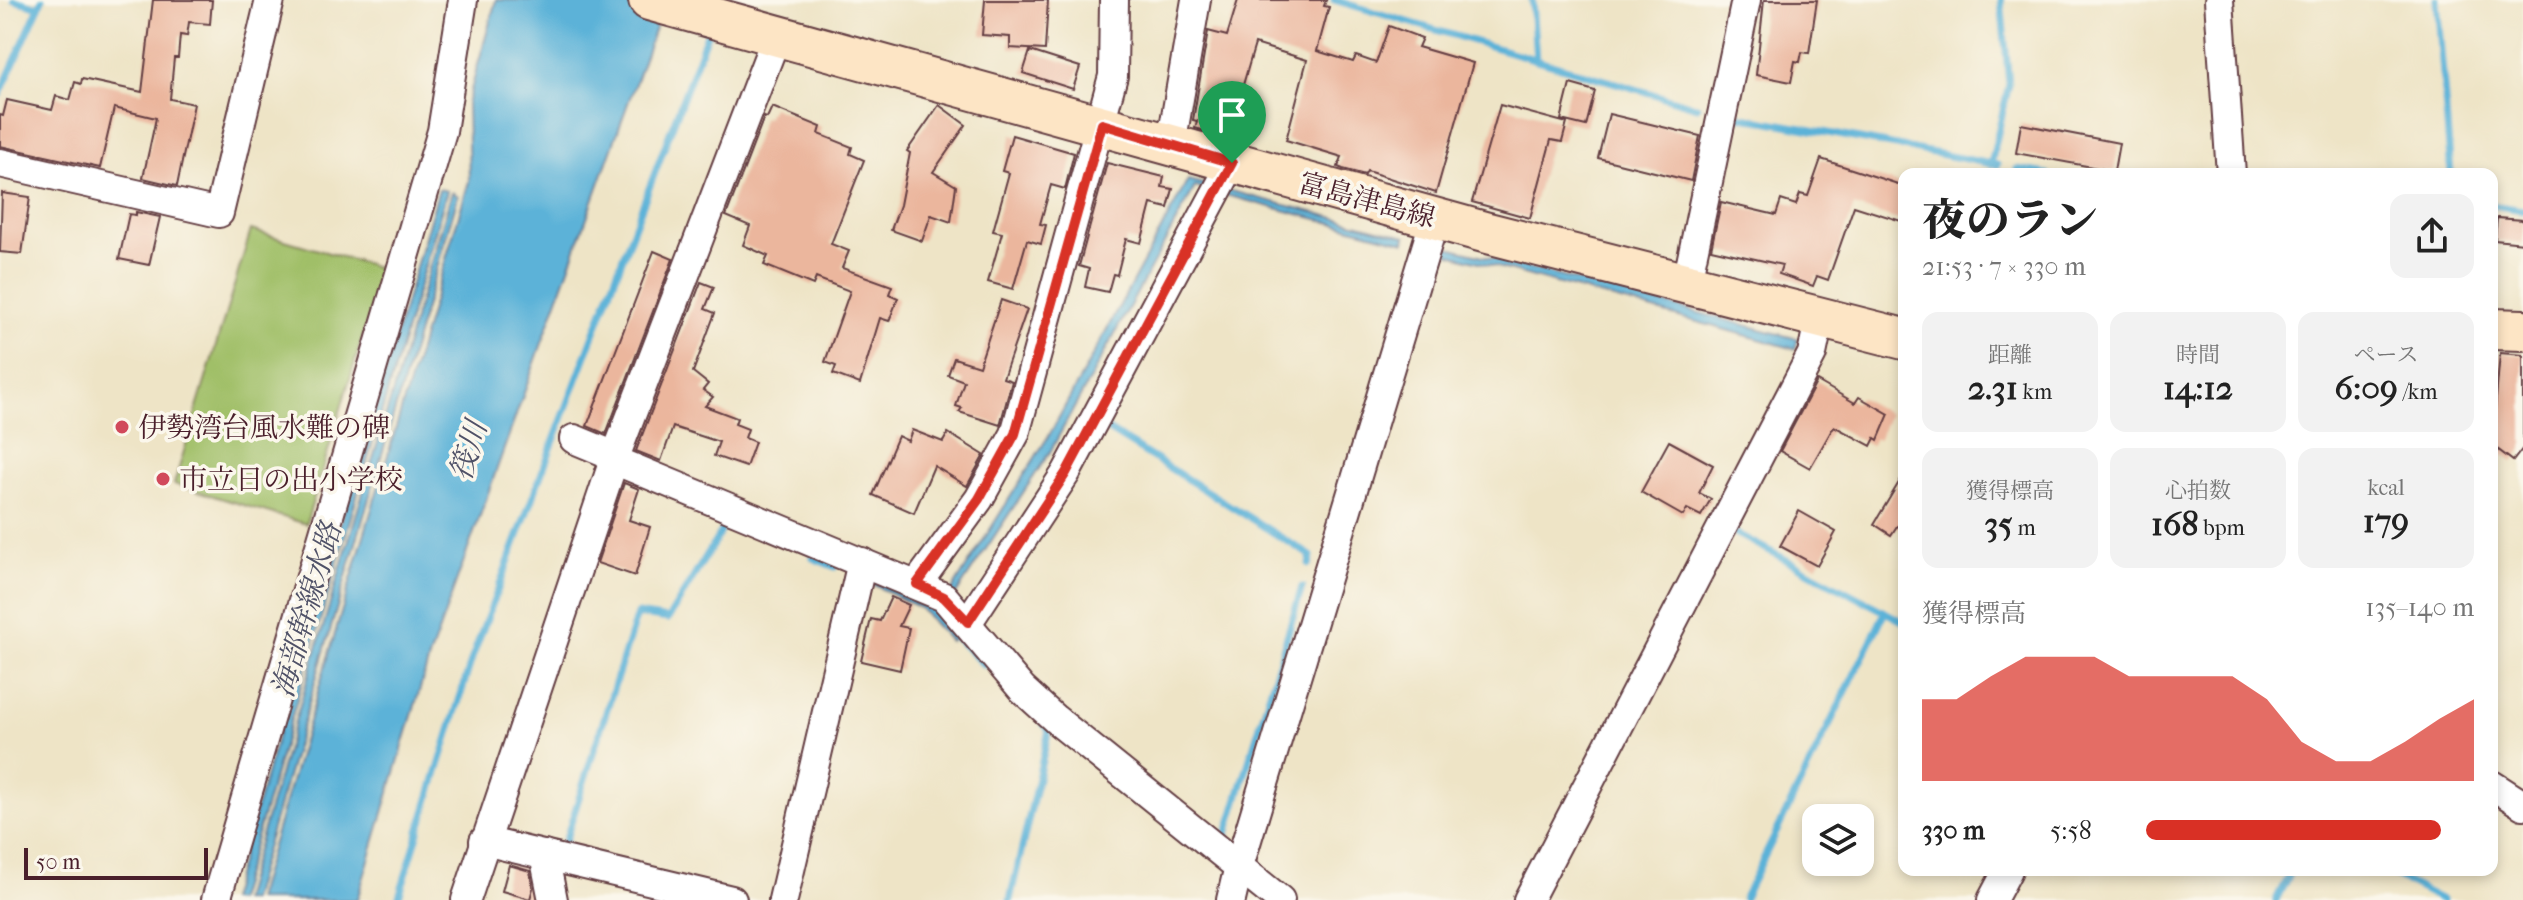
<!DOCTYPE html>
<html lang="ja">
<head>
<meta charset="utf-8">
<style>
	:root { --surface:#fff; --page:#f2f2f2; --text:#222; --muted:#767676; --accent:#d93025 }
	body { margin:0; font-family:"IM FELL French Canon","Noto Serif JP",serif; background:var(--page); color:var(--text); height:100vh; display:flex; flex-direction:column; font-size:30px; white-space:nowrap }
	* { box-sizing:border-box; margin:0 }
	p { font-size:26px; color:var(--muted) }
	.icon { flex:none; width:44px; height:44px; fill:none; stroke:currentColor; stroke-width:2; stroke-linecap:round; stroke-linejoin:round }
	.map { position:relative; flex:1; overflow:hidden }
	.sheet { position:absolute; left:1898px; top:168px; width:600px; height:708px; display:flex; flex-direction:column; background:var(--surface); border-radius:16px; box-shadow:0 4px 12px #0003 }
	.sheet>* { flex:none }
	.tools { position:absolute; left:1802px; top:804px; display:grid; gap:16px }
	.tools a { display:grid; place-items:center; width:72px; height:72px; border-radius:16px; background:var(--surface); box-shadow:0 4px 12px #0003; font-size:40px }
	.scale { position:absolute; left:24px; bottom:20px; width:184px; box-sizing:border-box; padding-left:8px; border:4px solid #4a1f2b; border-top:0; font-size:22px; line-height:28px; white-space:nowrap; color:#4a1f2b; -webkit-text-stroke:6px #fbf7ec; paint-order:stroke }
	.pin { position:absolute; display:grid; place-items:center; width:68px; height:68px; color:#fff; margin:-82px -34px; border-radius:50% 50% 50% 0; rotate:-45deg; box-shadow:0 0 8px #0007 }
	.pin .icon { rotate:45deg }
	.round { display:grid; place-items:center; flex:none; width:84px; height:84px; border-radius:16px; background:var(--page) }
	.overview { display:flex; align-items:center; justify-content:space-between; height:136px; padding:0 24px }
	h1 { font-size:44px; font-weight:800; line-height:60px }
	.metrics { display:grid; grid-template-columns:repeat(3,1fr); gap:12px; height:136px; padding:8px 24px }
	.metrics div { display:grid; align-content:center; border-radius:16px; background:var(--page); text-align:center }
	.metrics b { font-size:34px; font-weight:800 }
	.metrics small { font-size:22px; font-weight:400 }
	.metrics p { font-size:22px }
	.chart { height:224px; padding:16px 24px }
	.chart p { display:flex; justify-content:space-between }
	.chart svg { width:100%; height:144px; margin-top:8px; fill:var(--accent); opacity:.7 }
	ul { padding:0 24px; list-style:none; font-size:26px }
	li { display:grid; grid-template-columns:128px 96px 1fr; align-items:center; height:60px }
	li i { height:20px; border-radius:10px; background:var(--accent) }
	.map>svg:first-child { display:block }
</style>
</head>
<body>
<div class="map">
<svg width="2523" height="900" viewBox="0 0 2523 900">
	<rect width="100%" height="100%" fill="#fbf7ec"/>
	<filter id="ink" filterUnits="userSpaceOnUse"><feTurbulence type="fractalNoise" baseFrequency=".0125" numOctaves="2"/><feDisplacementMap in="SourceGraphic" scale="16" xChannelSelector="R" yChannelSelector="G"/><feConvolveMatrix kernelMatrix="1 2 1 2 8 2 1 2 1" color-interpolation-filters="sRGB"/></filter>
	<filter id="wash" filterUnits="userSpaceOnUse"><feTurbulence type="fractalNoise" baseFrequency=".006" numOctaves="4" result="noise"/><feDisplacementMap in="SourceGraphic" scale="32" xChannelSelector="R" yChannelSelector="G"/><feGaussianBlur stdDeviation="1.8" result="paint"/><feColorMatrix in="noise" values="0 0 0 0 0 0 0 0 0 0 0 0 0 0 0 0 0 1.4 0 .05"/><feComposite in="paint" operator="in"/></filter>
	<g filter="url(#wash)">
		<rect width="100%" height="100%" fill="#eee4c6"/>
		<polygon fill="#a0bf67" stroke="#756f49" stroke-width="2" points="251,230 383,269 306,524 174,484"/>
		<g fill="#5bb2d8" stroke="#526882" stroke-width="2">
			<polygon points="496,0 665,0 430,655 357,900 256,900 469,181 467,104"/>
			<polygon points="1188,180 1406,236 1405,242 1195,187 1050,452 941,617 956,635 950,641 920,608 872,584 874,577 951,592 1051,432"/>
			<polygon points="439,189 447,191 251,855 237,900 229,900"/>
			<polygon points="452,192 458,196 251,900 242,900"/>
			<polygon points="1445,246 1798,339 1795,349 1443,252"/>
		</g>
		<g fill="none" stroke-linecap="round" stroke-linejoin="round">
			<g stroke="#5bb2d8" stroke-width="7">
				<polyline points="14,0 39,7"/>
				<polyline points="1334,0 1697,107"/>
				<polyline points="1532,0 1536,60"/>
				<polyline points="2437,0 2451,174"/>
				<polyline points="0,94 42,0"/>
				<polyline points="1738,116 1997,165"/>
				<polyline points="1991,164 2009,84 2001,0"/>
				<polyline points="2017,169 2047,174"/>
				<polyline points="2492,205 2523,210"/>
				<polyline points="1105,428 1311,556 1309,564"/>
				<polyline points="1728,529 1904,622"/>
				<polyline points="813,558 835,567"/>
				<polyline points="950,632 984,665"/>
				<polyline points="1226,837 1302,587"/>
				<polyline points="564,845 637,614 668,619 728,520 732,522"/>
				<polyline points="2384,870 2442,900"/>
				<polyline points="1744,898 1885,612"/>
				<polyline points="398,900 472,658 709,29"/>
				<polyline points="1010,900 1049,730 1044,724"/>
				<polyline points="2276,900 2291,870"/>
			</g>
		</g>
		<g id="blocks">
			<g fill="#ebb69d">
				<polygon points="153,0 212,0 210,24 189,22 187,36 180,35 178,58 174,58 170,99 194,104 177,186 143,178 156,118 114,108 100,168 0,146 0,115 3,116 7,100 52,110 56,96 70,100 75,82 81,84 82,79 142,92"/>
				<polygon points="985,0 1048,0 1045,50 1010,48 1010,37 982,35"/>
				<polygon points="1238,0 1326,0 1324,6 1329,7 1317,51 1353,62 1356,56 1376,63 1389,26 1422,38 1418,47 1473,63 1436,193 1367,171 1365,175 1343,169 1338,167 1342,157 1286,140 1307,60 1255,44 1233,119 1247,123 1241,141 1195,128 1197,121 1193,120 1208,31 1227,36"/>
				<polygon points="1764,0 1817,0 1809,53 1802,52 1800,62 1795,61 1791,82 1756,75"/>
				<polygon points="1030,51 1080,67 1073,89 1023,73"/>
				<polygon points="1570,84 1595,91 1586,126 1561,120"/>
				<polygon points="939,105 966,125 933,172 956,186 951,222 931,215 922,241 891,230 900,205 910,153 907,151"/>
				<polygon points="1500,105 1567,123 1562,142 1551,140 1530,218 1472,202"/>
				<polygon points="772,107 821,127 819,134 852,147 850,154 864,160 831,244 849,251 842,268 892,286 889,294 898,298 889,321 880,318 860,384 833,374 836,366 825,362 850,291 816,278 813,285 764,265 768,256 743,245 750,226 726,216 764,117 767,118"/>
				<polygon points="1609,114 1700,136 1691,181 1598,158"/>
				<polygon points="2021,124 2119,143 2114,171 2016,153"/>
				<polygon points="1012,135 1074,153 1065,189 1051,185 1040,224 1046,225 1041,244 1027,240 1013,289 988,282 1002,233 993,231 1009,173 1002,171"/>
				<polygon points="1821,159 1904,186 1904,222 1854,206 1828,280 1817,276 1813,286 1779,274 1782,265 1711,249 1721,202 1776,215 1781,200 1796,205 1800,194 1808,196"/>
				<polygon points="1107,163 1164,177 1162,187 1173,189 1168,208 1151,204 1141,243 1126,239 1117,275 1113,274 1108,292 1085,287 1089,269 1079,266"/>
				<polygon points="2,193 30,197 22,254 0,252"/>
				<polygon points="136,212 160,217 149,265 119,259 129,214 136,215"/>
				<polygon points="2497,218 2523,220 2523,243 2495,240"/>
				<polygon points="654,251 673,259 606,434 587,426"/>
				<polygon points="701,282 714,287 705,309 715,313 693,372 708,384 703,390 713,397 705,406 737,418 735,424 748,429 745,438 755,442 746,467 714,456 719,442 673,427 661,461 636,451"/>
				<polygon points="1001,300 1027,309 1003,378 1012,381 1000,425 959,412 962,408 956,406 964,381 948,375 954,358 979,366"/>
				<polygon points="2500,353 2523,355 2523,448 2513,461 2492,445"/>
				<polygon points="1817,381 1855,403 1859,397 1889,414 1878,440 1875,438 1871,446 1834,426 1810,468 1780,451"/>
				<polygon points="912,430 943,442 948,433 984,455 967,486 934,466 914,513 873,495 898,436 908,441"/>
				<polygon points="1669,441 1713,465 1699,493 1711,499 1701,516 1687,509 1683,516 1641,492"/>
				<polygon points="1904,474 1904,530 1897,526 1891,535 1874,524"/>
				<polygon points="624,483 639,489 629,520 650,527 635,576 597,563"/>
				<polygon points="1799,511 1836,532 1817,566 1780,546"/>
				<polygon points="891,597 909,605 899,626 909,628 900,670 861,661 871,619 880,621"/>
				<polygon points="509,865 530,871 533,888 530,899 502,891"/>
			</g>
		</g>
	</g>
	<g filter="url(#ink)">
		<use href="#blocks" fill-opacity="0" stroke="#633d42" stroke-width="2"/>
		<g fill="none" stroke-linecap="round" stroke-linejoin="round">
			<defs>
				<g id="minor">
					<polyline points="2219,0 2231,174"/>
					<polyline points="1171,145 1196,0"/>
					<polyline points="0,163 219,213 270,0"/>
					<polyline points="1687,282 1746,0"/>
					<polyline points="574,439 615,456"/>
					<polyline points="614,460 944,597 1022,689 1055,719 1280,900"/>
					<polyline points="917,584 979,499 1015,434 1113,76 1114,0"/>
					<polyline points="968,622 1066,473 1232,163"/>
					<polyline points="2492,785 2523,805"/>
					<polyline points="484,841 732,900"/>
					<polyline points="544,855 553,900"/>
					<polyline points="216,900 442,131 463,0"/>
					<polyline points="466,900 614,460 777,35"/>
					<polyline points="783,900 862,562"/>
					<polyline points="1231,900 1239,866 1435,218"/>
					<polyline points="1528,900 1812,354 1820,316"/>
					<polyline points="1992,900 2008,870"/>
				</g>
				<g id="secondary">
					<polyline points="649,0 1484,232 1904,339"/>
					<polyline points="2492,329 2523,330"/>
				</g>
			</defs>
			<use href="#minor" stroke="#633d42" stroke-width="32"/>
			<use href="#secondary" stroke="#633d42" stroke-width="44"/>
			<use href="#minor" stroke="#fff" stroke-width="28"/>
			<use href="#secondary" stroke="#fde5c5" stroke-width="40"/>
		</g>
	</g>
	<g fill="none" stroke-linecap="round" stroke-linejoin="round" filter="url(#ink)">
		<defs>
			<polygon id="route" points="1102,124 1232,163 1066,473 968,622 944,597 917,584 979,499 1015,434"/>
		</defs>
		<use href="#route" stroke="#fff" stroke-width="16"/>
		<use href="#route" stroke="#d93025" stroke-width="10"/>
	</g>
	<g fill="#d1495b" stroke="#fbf7ec" stroke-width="3">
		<circle cx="122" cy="427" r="8"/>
		<circle cx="163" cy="479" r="8"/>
	</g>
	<g text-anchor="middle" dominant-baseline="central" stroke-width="7" stroke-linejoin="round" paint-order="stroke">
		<g font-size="28" fill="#4a1f2b" stroke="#fbf7ec">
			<text transform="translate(1367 200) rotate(15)">富島津島線</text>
		</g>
		<g font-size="28" fill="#4a1f2b" stroke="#fbf7ec" text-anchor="start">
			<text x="138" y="427">伊勢湾台風水難の碑</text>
			<text x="179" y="479">市立日の出小学校</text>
		</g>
		<g font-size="30" font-style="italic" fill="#505268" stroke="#fbf7ec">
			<text transform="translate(469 451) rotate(-73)">筏川</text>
			<text transform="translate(307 610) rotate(-74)">海部幹線水路</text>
		</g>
	</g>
</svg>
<div class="tools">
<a><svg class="icon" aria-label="layers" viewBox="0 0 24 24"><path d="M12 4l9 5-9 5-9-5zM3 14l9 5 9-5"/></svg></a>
</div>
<div class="scale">50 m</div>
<div class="pin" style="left:1232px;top:163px;background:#1e9e55"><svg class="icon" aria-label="arrive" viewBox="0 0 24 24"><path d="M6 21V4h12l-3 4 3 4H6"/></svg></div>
<section class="sheet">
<div class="overview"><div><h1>夜のラン</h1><p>21:53 · 7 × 330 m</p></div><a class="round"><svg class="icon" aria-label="share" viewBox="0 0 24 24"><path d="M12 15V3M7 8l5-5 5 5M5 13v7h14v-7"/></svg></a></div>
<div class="metrics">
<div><p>距離</p><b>2.31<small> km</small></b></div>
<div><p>時間</p><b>14:12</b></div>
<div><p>ペース</p><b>6:09<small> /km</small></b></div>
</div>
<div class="metrics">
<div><p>獲得標高</p><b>35<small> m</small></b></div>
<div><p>心拍数</p><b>168<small> bpm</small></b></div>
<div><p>kcal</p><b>179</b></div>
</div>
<div class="chart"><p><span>獲得標高</span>135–140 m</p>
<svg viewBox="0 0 160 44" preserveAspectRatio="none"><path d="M0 44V19L10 19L20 12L30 6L40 6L50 6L60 12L70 12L80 12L90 12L100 19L110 32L120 38L130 38L140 32L150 25L160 19V44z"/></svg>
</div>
<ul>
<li><b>330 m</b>5:58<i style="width:90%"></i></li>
</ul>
</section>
</div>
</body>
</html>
